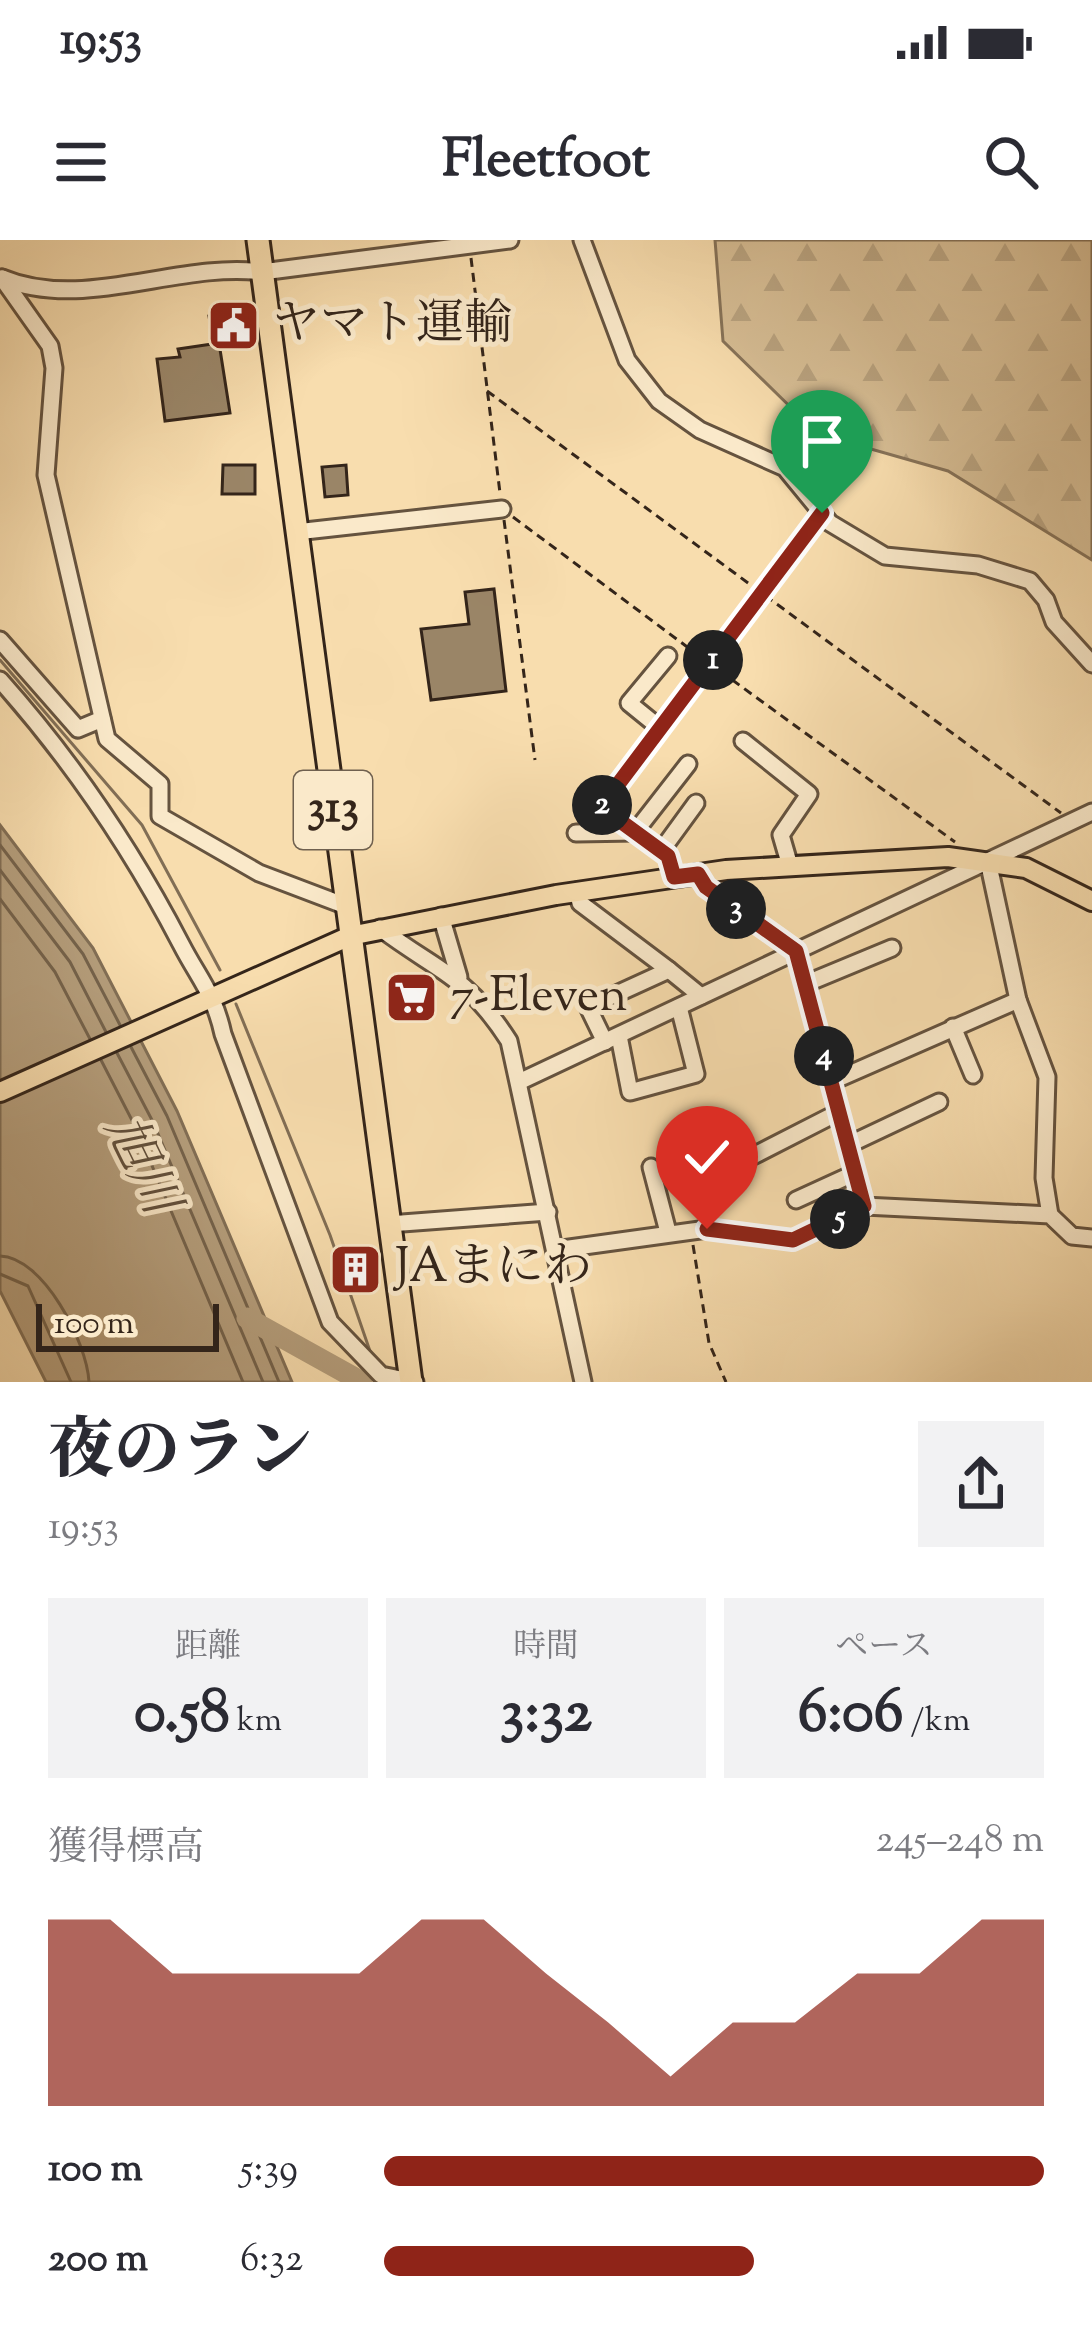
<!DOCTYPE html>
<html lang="ja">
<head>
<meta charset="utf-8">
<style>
	:root { --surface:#fff; --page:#f2f2f3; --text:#2b2b33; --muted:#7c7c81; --accent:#8f2418 }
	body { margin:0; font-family:"Sorts Mill Goudy","Noto Serif JP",serif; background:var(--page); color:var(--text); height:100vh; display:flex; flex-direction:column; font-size:45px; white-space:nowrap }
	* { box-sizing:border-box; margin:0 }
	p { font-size:39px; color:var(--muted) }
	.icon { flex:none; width:66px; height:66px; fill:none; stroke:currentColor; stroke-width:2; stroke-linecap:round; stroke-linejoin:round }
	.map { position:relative; height:1142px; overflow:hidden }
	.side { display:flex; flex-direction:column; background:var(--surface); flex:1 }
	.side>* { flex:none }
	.scale { position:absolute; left:36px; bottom:30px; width:183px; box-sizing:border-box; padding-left:12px; border:6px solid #34251a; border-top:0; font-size:33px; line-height:42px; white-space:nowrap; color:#34251a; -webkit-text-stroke:9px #fae9ca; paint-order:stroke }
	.pin { position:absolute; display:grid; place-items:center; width:102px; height:102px; color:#fff; margin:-123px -51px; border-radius:50% 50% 50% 0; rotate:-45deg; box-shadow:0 0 12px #0007 }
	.pin .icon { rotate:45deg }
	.km { position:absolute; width:60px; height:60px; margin:-30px; border-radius:50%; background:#222; color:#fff; font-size:33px; line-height:60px; text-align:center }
	.round { display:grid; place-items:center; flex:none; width:126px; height:126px; border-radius:0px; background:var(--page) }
	.head { display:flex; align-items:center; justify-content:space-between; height:204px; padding:0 48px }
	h1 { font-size:66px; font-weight:800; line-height:90px }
	.stats { display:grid; grid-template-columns:repeat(3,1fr); gap:18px; height:204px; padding:12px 48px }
	.stats div { display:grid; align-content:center; border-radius:0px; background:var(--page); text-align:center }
	.stats b { font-size:60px; font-weight:800 }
	.stats small { font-size:33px; font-weight:400 }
	.stats p { font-size:33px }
	.chart { height:336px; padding:24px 48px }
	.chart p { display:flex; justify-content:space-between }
	.chart svg { width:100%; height:216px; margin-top:12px; fill:var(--accent); opacity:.7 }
	ul { padding:0 48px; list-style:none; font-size:39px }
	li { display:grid; grid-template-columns:192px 144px 1fr; align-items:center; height:90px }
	li i { height:30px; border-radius:15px; background:var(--accent) }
	.status { display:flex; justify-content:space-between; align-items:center; height:84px; padding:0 60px; background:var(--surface); direction:ltr }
	.status svg { height:33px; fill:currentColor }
	header { display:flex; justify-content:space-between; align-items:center; height:156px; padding:0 48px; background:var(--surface); font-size:54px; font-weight:800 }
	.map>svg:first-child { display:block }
</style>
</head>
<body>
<div class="status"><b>19:53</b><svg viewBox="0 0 49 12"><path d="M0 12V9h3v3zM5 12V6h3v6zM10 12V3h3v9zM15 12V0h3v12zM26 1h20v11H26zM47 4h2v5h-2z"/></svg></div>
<header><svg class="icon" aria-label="menu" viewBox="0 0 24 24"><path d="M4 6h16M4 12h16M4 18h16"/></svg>Fleetfoot<svg class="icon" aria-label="search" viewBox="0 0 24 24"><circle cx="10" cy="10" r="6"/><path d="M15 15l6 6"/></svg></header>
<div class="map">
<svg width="1092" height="1142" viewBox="0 0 1092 1142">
	<defs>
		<pattern id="forest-firs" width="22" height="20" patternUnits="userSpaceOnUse" patternTransform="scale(3)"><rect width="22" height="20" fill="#d7be95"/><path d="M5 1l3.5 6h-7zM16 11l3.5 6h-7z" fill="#b9a380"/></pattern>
	</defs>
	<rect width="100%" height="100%" fill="#f8ddae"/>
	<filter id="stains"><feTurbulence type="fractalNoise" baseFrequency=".00167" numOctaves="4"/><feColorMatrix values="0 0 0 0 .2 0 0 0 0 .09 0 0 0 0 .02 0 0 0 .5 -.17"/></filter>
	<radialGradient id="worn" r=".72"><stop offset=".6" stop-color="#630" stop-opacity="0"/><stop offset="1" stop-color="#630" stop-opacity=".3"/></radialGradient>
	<polygon fill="url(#forest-firs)" stroke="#867258" stroke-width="3" points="715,0 1092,0 1092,320 948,231 818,194 723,101"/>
	<polygon fill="#b59e7c" stroke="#816e55" stroke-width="3" points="0,585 93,708 177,871 292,1142 46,1142 0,1051"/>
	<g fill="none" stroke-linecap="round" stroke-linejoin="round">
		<g stroke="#74624b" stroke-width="3">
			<polyline points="0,605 83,714 120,785"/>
			<polyline points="0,630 70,722 106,792"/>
			<polyline points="0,659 55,732 90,799"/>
			<polyline points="131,807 167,876 279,1142"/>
			<polyline points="117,813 153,882 263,1142"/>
			<polyline points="101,820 137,890 243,1142"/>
			<path d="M0,1016C43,1017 87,1102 89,1142"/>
			<polyline points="0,1034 28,1046 71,1142"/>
		</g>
		<g stroke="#816e55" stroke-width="3">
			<polyline points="0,420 142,585 220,730"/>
			<polyline points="236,764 330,995 372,1117"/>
		</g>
		<polyline stroke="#b59e7c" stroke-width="21" points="247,1078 362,1142"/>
	</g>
	<g fill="#9a8567" stroke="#34251a" stroke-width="3">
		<polygon points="239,70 249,73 252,95 213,102 209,76"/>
		<polygon points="219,103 230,173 165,181 157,119 180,117 178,109"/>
		<polygon points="223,225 255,225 255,254 222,254"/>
		<polygon points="346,225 348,255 325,257 322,227"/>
		<polygon points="494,349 506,451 431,460 421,389 469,384 465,352"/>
		<polygon points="358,1007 372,1044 354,1050 341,1013"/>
	</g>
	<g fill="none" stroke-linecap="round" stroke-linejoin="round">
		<defs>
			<g id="minor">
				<polyline points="582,0 627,120 659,161 700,190 785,228 830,283 885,316 978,325 1030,341 1046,360 1054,382 1092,424"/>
				<polyline points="2,38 50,106 54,128 46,235 107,499 160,544 160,576 259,633 346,666"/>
				<path d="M2,38C83,72 179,21 262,32L510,0"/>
				<polyline points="296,292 502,269"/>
				<polyline points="0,400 78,489 102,479"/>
				<path d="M0,440C73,522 130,606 181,704C199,739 214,753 223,794L330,1082L381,1135L415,1142"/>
				<polyline points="661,489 629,463 668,416"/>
				<polyline points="743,501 809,554 781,595 790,626"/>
				<polyline points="576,593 635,592 688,524"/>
				<polyline points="661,611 696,563"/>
				<polyline points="988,621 1018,760 1047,837 1044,938 1050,975"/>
				<polyline points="698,634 706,647 797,711 864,966"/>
				<polyline points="674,637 668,617 601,567 710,424"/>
				<polyline points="577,651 580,663 669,730"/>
				<polyline points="441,676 459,737"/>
				<path d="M380,688C438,732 466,734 509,801L583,1142"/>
				<polyline points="805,744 892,708"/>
				<polyline points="953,787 973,835"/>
				<polyline points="619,796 630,852 696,834 679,767"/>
				<polyline points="605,802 588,767 669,730 701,756"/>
				<polyline points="521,841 1092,572"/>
				<polyline points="831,842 1018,760"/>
				<polyline points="848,905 939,862"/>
				<polyline points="753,916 839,872"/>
				<polyline points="651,927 668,992"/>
				<polyline points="796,960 855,933"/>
				<polyline points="389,984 548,972"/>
				<polyline points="555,1010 707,989 793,1000 864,966 1050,975 1072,996 1092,998"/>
			</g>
			<polyline id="major" points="0,852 350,696 556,655 726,630 948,617 1026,628 1092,661"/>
			<polyline id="highway" points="258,0 411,1142"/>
		</defs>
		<use href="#minor" stroke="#65533f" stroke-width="21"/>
		<use href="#major" stroke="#34251a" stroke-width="24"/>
		<use href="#highway" stroke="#34251a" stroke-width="27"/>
		<g stroke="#34251a" stroke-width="3" stroke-dasharray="9 6" stroke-linecap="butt">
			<polyline points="471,18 500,253"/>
			<polyline points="487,151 1061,573"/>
			<polyline points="513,277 698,415"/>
			<polyline points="504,280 535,520"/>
			<polyline points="718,413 813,286"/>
			<polyline points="720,431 955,602"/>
			<polyline points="693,1005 709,1103 726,1142"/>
		</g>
		<use href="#minor" stroke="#fae9ca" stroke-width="15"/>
		<use href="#major" stroke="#f8ddae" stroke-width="18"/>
		<use href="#highway" stroke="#f8ddae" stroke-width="21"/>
	</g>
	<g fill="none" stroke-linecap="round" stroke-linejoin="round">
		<defs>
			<polyline id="route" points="707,989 793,1000 864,966 796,711 706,647 698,634 674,637 668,616 601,567 822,273"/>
		</defs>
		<use href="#route" stroke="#fff" stroke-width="24"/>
		<use href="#route" stroke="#8f2418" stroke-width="15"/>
	</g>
	<defs>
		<symbol id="civic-square" viewBox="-11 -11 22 22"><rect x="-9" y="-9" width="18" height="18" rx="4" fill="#8f2418" stroke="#fae9ca"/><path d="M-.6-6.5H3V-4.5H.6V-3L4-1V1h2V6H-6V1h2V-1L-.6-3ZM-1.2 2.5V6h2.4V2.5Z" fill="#fff"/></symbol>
		<symbol id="supermarket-square" viewBox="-11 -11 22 22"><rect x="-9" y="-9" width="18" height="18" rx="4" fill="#8f2418" stroke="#fae9ca"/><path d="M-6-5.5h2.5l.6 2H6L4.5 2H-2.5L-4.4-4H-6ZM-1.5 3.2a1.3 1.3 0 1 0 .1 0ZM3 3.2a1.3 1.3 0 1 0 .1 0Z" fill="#fff"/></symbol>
		<symbol id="building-square" viewBox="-11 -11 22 22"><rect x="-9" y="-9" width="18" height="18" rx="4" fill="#8f2418" stroke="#fae9ca"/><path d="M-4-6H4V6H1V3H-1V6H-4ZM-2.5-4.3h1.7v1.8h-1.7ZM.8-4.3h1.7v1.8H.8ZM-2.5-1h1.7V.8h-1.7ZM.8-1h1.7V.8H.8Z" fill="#fff"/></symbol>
	</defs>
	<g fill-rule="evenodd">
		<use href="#civic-square" x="204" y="56" width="59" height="59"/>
		<use href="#supermarket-square" x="382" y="728" width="59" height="59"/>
		<use href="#building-square" x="326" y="1000" width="59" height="59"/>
	</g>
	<g text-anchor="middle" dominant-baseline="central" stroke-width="10" stroke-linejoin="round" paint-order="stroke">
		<rect fill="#fae9ca" stroke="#6f604f" stroke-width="3" x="294" y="531" width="78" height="78" rx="9"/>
		<g font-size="45" font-weight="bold" fill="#34251a">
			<text x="333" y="570">313</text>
		</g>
		<g font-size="48" fill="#34251a" stroke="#fae9ca" text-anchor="start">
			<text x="272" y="86">ヤマト運輸</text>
			<text x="450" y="758">7-Eleven</text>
			<text x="395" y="1029">JAまにわ</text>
		</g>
		<g font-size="51" font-style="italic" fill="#614f3c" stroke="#fae9ca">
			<text transform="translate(139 926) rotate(64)">旭川</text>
		</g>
	</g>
	<rect width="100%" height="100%" filter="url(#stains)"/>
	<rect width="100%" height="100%" fill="url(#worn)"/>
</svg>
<div class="scale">100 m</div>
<div class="pin" style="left:822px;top:273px;background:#1e9e55"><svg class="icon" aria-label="arrive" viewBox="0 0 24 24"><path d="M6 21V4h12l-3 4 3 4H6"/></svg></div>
<div class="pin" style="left:707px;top:989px;background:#d93025"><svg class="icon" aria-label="check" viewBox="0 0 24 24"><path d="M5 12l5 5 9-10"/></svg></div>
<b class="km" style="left:713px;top:420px">1</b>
<b class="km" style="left:602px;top:565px">2</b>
<b class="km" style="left:736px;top:669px">3</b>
<b class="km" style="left:824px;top:816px">4</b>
<b class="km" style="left:840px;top:979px">5</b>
</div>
<section class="side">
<div class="head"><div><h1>夜のラン</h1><p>19:53</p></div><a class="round"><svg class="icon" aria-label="share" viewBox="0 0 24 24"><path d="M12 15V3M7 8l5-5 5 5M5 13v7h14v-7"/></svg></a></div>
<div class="stats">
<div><p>距離</p><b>0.58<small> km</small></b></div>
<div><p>時間</p><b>3:32</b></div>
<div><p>ペース</p><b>6:06<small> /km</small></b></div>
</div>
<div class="chart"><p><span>獲得標高</span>245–248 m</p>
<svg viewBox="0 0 160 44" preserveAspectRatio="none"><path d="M0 44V6L10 6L20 17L30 17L40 17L50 17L60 6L70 6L80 17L90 27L100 38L110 27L120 27L130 17L140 17L150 6L160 6V44z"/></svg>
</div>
<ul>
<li><b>100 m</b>5:39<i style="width:100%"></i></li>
<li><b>200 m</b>6:32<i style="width:56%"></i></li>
</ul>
</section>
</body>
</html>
